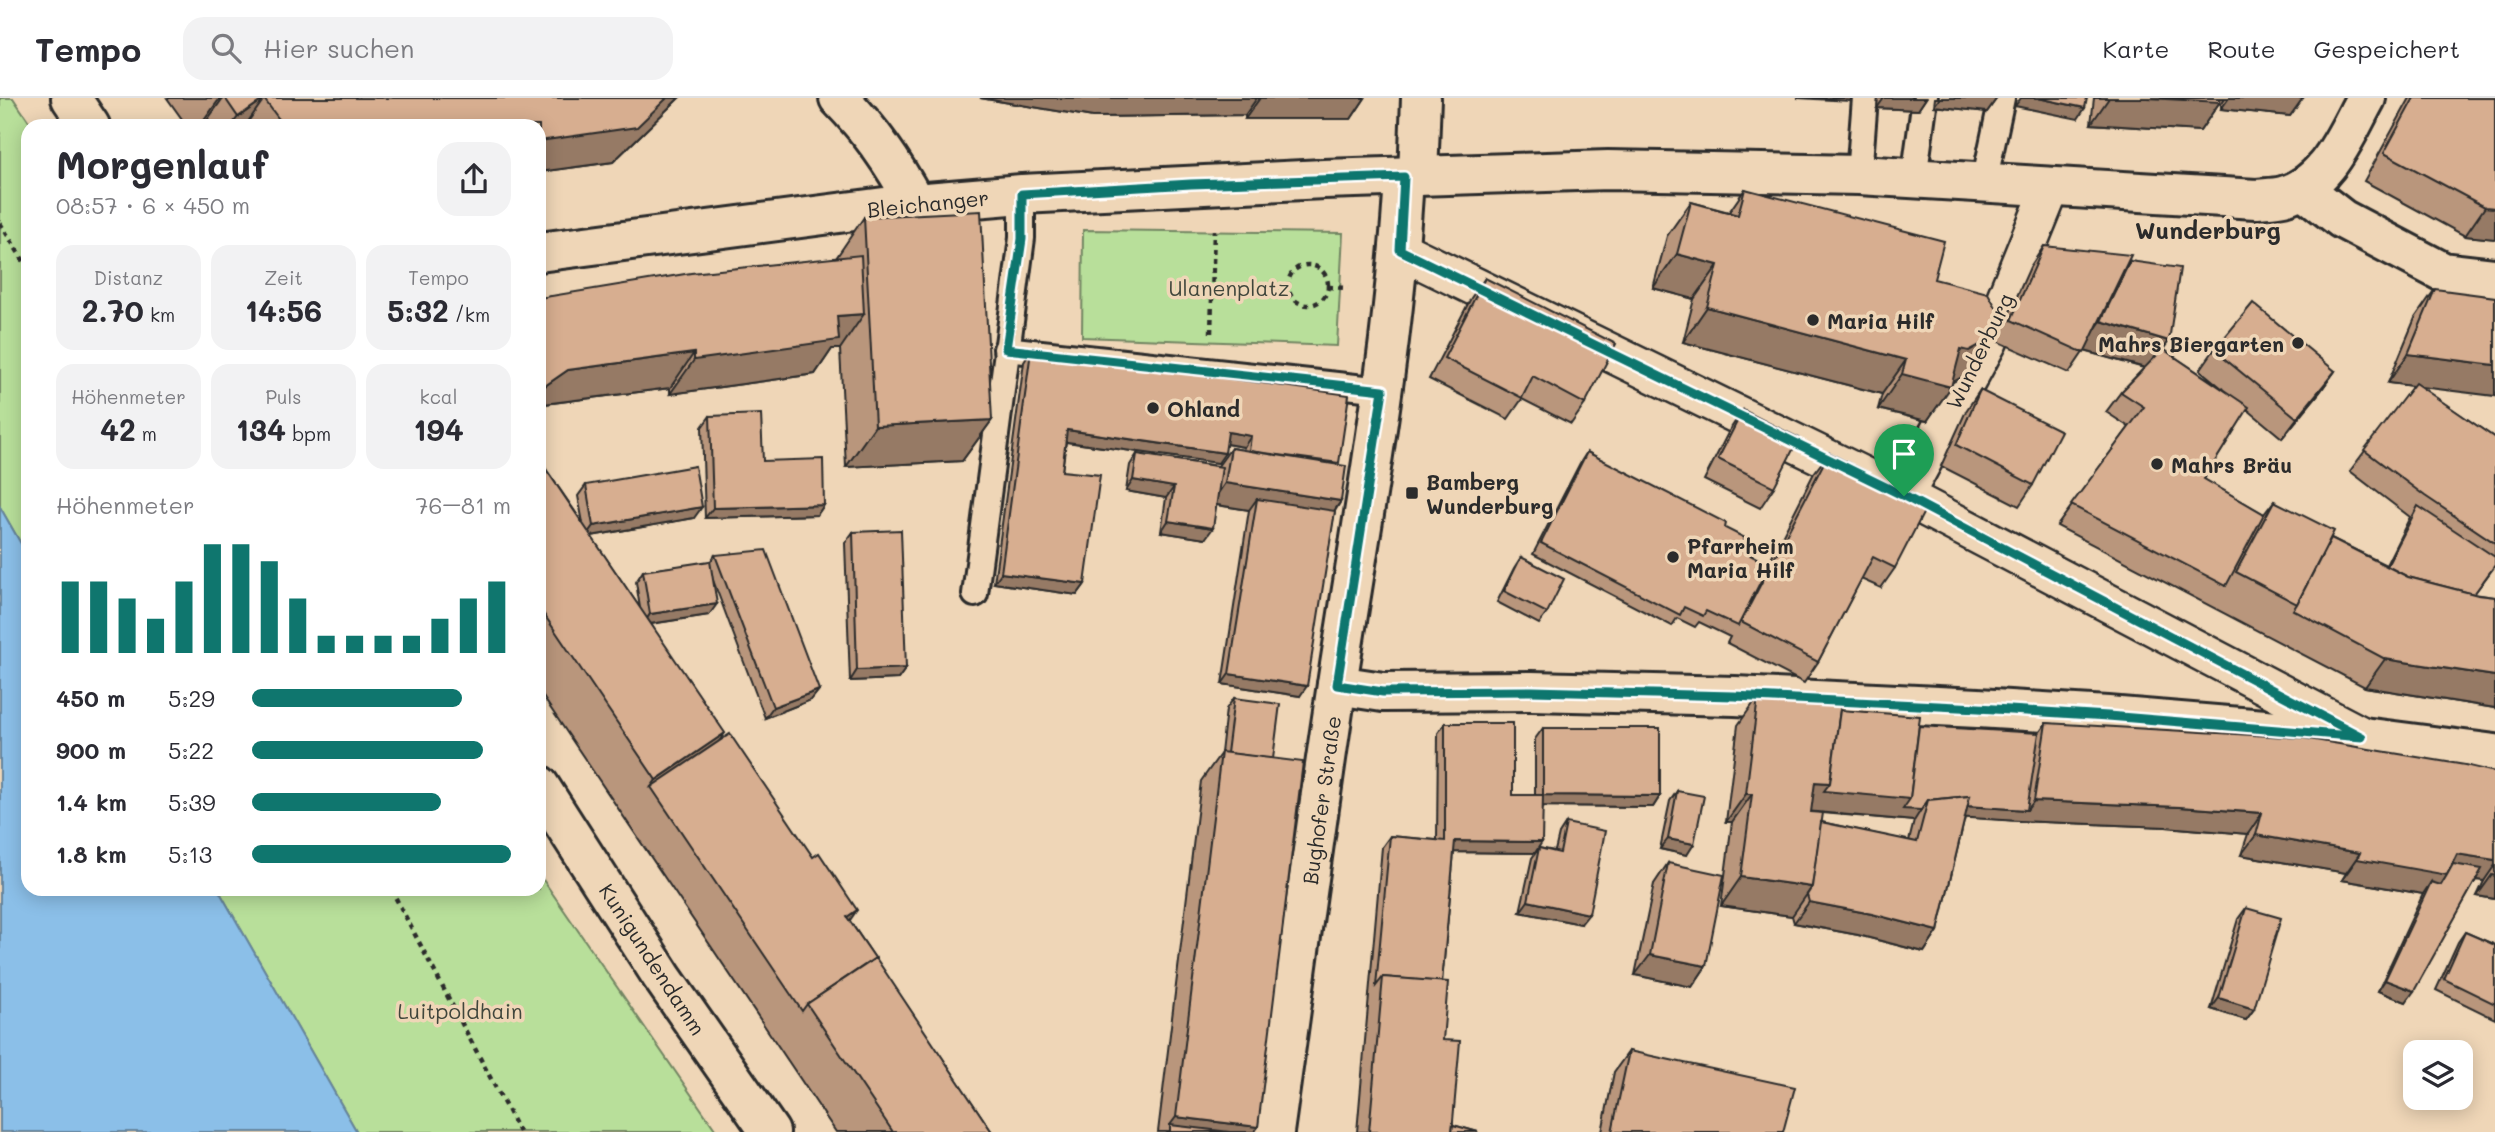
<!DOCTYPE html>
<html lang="de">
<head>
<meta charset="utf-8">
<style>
	:root { --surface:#fff; --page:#f2f2f3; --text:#2b2b33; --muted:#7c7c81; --line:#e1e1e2; --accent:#0f766e }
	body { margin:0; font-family:Mali,sans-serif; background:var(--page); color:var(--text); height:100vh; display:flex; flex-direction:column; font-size:26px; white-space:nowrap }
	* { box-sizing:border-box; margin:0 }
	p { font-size:23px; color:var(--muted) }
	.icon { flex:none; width:38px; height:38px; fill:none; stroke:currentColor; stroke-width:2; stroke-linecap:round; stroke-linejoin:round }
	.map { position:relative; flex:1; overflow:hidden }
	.drawer { position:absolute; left:21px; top:21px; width:525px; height:777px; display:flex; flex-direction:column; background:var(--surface); border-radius:21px; box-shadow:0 4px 18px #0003 }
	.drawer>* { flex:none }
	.fabs { position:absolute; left:2403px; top:942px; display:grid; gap:14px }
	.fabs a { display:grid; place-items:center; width:70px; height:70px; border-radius:14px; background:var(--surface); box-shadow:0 4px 18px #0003; font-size:35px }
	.pin { position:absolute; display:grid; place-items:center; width:60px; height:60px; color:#fff; margin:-72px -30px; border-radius:50% 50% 50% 0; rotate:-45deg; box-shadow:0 0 7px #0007 }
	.pin .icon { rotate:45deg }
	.round { display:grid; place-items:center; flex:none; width:74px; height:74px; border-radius:21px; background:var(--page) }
	.head { display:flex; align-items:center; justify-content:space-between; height:119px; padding:0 35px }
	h1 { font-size:38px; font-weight:700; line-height:52px }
	.figures { display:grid; grid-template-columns:repeat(3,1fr); gap:10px; height:119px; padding:7px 35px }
	.figures div { display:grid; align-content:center; border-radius:18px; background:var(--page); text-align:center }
	.figures b { font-size:30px; font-weight:700 }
	.figures small { font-size:19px; font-weight:400 }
	.figures p { font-size:19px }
	.chart { height:196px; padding:14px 35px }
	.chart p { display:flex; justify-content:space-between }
	.chart svg { width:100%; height:126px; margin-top:7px; stroke:var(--accent); stroke-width:6 }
	ul { padding:0 35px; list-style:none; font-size:23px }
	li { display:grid; grid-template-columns:112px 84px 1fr; align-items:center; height:52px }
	li i { height:18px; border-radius:9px; background:var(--accent) }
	header { display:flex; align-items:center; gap:42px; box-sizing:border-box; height:98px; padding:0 35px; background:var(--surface); border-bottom:2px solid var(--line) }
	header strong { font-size:33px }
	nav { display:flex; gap:38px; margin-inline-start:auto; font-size:24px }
	.search { width:490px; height:63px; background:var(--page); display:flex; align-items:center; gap:18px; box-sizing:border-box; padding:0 24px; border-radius:21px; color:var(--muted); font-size:26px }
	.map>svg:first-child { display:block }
</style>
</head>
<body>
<header>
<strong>Tempo</strong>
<div class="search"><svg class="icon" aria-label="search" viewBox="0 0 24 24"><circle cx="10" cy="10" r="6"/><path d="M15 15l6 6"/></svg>Hier suchen</div>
<nav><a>Karte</a><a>Route</a><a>Gespeichert</a></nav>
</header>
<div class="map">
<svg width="2495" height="1034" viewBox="0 0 2495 1034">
	<rect width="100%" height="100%" fill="#efd6b7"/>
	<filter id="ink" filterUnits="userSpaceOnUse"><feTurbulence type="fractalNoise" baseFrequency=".0143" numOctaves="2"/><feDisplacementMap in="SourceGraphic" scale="14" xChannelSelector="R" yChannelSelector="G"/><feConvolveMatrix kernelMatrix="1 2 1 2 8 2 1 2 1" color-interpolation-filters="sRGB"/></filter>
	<g filter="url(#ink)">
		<g fill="#b8df9a" stroke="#728562" stroke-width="2">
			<polygon points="0,0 13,0 32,28 28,28 28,458 0,409"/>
			<polygon points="1083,132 1343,135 1337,248 1082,239"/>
			<polygon points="539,776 717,1034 357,1034 218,791 539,791"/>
		</g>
		<polygon fill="#8bbfe8" stroke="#65849c" stroke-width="2" points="0,409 28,458 28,791 218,791 357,1034 0,1034"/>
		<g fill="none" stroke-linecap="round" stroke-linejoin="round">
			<defs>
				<g id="service">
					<polyline points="1859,77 1865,0"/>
					<polyline points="1914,81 1925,0"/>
					<polyline points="1984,85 2002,0"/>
					<polyline points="1006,251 1383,292"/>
					<polyline points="975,496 1022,140 1022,96"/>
				</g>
				<g id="pedestrian">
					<polyline points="1400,152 1904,398 2362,638"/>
					<polyline points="1904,398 1988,244 2051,89"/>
				</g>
				<g id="minor">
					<path d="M839,0C871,33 893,64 915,105"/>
					<polyline points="1418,78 1421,0"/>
					<polyline points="2302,90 2342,121 2443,174 2495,180"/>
					<path d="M539,154L915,105L1022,96L1324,81L1608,72L1859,77L2256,101C2265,100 2275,100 2283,98C2328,86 2346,36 2366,0"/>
					<polyline points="1337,587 1383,594 1532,593 1735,598 1978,610 2108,618 2363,639 2495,656"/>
					<path d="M1274,1034C1296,878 1316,722 1340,567C1365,405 1395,243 1404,79"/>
				</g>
				<g id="tertiary">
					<polyline points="71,0 90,28"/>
					<polyline points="539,687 662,879 770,1034"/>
				</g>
			</defs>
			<use href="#service" stroke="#2b2b2b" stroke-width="30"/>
			<use href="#pedestrian" stroke="#2b2b2b" stroke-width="42"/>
			<use href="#minor" stroke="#2b2b2b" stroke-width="44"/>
			<use href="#tertiary" stroke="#2b2b2b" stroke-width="44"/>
			<g stroke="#2b2b2b" stroke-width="4.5" stroke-dasharray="5 5" stroke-linecap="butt">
				<polyline points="0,125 28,170"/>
				<circle cx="1308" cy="187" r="20"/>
				<polyline points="1328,189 1348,190"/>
				<polyline points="1211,235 1214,132"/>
				<polyline points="391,791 519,1034"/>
			</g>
			<use href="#service" stroke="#efd6b7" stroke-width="24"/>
			<use href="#pedestrian" stroke="#efd6b7" stroke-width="37"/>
			<use href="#minor" stroke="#efd6b7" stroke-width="38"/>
			<use href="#tertiary" stroke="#efd6b7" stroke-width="38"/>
		</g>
		<g fill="#b9967c" stroke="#2b2b2b" stroke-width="2" fill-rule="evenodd">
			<polygon points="167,0 679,0 613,64 539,74 539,28 187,28"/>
			<polygon points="980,0 1365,0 1351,21 1245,21 1245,17 1093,19"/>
			<polygon points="1878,0 1926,0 1918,12 1877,10"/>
			<polygon points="1935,0 1997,0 1987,14 1934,8"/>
			<polygon points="2094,0 2303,0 2290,18 2221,11 2221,6 2219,5 2200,33 2091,26"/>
			<polygon points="2410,0 2495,0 2495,141 2465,138 2364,83"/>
			<polygon points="1745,91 1934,181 1967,276 1953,284 1927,323 1878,311 1882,296 1683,244 1694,201 1653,190 1667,138 1691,104 1729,114"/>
			<polygon points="864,119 992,322 962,363 846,369 840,251 832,251 815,276 670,296 670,290 544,306 539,200 836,160"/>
			<polygon points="2044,148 2123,173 2130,163 2169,243 2163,251 2223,291 2200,272 2214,252 2335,273 2320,294 2282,340 2247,311 2204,381 2264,416 2274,403 2331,440 2386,467 2410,419 2350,373 2413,288 2388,285 2415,220 2435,191 2420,289 2495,340 2495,468 2474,496 2495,499 2495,610 2365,589 2057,428 2129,329 2106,314 2121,294 2144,270 2084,253 2069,275 1997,243 2030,169"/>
			<polygon points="1485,180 1585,306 1571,326 1522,301 1508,321 1429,281 1471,200"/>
			<polygon points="1031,253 1338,367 1341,403 1335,413 1300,598 1222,586 1249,412 1216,407 1205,441 1161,434 1166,400 1126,393 1130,367 1137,356 1218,368 1231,350 1243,352 1244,349 1226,346 1218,365 1066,344 1062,373 1085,486 1077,497 994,485 1024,264"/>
			<polygon points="1980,292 2033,387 2019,408 1941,368 1966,313"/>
			<polygon points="1743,312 1774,389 1760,410 1704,382 1729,333"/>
			<polygon points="710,318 763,363 824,407 817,417 705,420 702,329"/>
			<polygon points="1587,354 1725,430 1739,451 1768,466 1814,375 1829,355 1895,470 1881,490 1861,481 1818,564 1804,585 1727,545 1730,539 1699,524 1695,529 1677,520 1672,528 1533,456 1580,365"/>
			<polygon points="539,361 583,425 578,398 586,387 694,420 591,438 640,510 636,484 643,473 710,464 715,457 819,592 811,602 765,620 713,482 709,517 651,526 719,643 850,823 992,1034 836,1034 539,593"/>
			<polygon points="853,434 906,570 898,581 850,583 845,445"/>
			<polygon points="1521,459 1547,515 1539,526 1497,504 1514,470"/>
			<path d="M1758,599L1840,612L1919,628L2039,635L2046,625L2495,674V801L2477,798L2484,783L2476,782L2406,904L2378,893L2423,796L2342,782L2346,775L2241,757L2248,736L2166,729L2019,723L1965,719L1938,833L1924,854L1858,837L1794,825L1792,818L1721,808L1732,724H1726L1738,627ZM1811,714L1914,723L1909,743L1821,724Z"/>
			<polygon points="1234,600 1273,661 1258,1029 1254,1034 1158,1034 1201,683 1221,655 1226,611"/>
			<polygon points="1445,625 1513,697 1535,697 1535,641 1543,630 1660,698 1653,709 1543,708 1535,755 1454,754 1442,884 1443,942 1453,1027 1478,1034 1357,1034 1382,749 1390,738 1437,742 1438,635"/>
			<polygon points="1677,693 1687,757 1660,751 1670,703"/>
			<polygon points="1566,725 1581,826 1520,814 1532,760 1539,750 1555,753 1559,736"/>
			<polygon points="1668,765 1706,868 1692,889 1635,877 1654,786"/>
			<polygon points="2246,810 2254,911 2246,922 2211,911 2238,821"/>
			<polygon points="2465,834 2495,847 2495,921 2436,892 2458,844"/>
			<polygon points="1629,953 1783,1034 1602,1034 1614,974"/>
		</g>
		<g fill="#967a65" stroke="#2b2b2b" stroke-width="2">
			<polygon points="222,0 223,0 203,28 200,28 218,3"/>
			<polygon points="667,0 679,0 613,64 539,74 539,43"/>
			<polygon points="980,0 1257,0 1245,17 1093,19"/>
			<polygon points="1260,0 1365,0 1351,21 1245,21"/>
			<polygon points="1797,0 1852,0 1850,3"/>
			<polygon points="1884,0 1926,0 1918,12 1877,10"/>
			<polygon points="1940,0 1997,0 1987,14 1934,8"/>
			<polygon points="2021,0 2038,0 2085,10 2078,21 2015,8"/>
			<polygon points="2109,0 2225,0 2221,6 2219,5 2200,33 2091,26"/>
			<polygon points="2229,0 2303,0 2290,18 2221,11"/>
			<polygon points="264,1 245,28 231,28 238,19"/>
			<polygon points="2485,109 2495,110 2495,141 2465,138"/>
			<polygon points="1677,156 1718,167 1694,201 1653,190"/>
			<polygon points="1707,209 1906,262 1882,296 1683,244"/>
			<polygon points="864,216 840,251 832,251 815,276 670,296 694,262 837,218"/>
			<polygon points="2101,223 2169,243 2149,271 2081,252"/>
			<polygon points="1991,241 1967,276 1946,288 1951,289 1927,323 1878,311 1902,276 1961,251"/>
			<polygon points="694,255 670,290 544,306 539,310 539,292 568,272"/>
			<polygon points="2408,256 2495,267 2495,298 2388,285"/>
			<polygon points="2335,273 2320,294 2282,340 2297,320"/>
			<polygon points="992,322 962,363 846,369 875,328"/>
			<polygon points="1067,332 1225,355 1218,365 1060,343"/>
			<polygon points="1228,334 1251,338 1244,349 1220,345"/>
			<polygon points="1133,382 1174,389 1166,400 1126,393"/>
			<polygon points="1225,385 1341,403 1327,423 1257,401 1249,412 1211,406"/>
			<polygon points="824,407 817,417 705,420 713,410"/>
			<polygon points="702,409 694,420 585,439 593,428"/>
			<polygon points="1168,423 1213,430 1205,441 1161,434"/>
			<polygon points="1001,475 1085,486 1077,497 994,485"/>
			<polygon points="717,506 709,517 643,527 650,516"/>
			<polygon points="2385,561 2495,578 2495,610 2365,589"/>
			<polygon points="906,570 898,581 850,583 857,572"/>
			<polygon points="1229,576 1307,588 1300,598 1222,586"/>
			<polygon points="819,592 811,602 765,620 773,609"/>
			<polygon points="725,635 696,677 651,689 656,682"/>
			<polygon points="1815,684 1830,685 1910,701 1921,712 1914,723 1795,712"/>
			<polygon points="1746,696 1752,696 1732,724 1726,724"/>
			<polygon points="1543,697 1660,698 1653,709 1535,708"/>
			<polygon points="2034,703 2180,709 2262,715 2248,736 2166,729 2019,723 1955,719 1963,708 2027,712"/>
			<polygon points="2256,737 2360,755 2346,775 2241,757"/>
			<polygon points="1668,741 1694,746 1687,757 1660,751"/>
			<polygon points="1455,743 1542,744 1535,755 1447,754"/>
			<polygon points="2457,756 2495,762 2495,767 2484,783 2447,778 2433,798 2431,784 2423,796 2342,782 2357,761"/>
			<polygon points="2492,777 2495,778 2495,801 2477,798"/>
			<polygon points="1741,779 1812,789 1792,818 1721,808"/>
			<polygon points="1528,803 1589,816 1581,826 1520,814"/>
			<polygon points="1809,804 1872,816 1938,833 1924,854 1858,837 1794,825"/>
			<polygon points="857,812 833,847 847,819"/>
			<polygon points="1650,857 1706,868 1692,889 1635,877"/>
			<polygon points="2385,882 2414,893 2406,904 2378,893"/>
			<polygon points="2219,900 2254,911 2246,922 2211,911"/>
			<polygon points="1176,1019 1258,1029 1254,1034 1170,1034 1170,1027"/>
		</g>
		<g fill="#d7ae90" stroke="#2b2b2b" stroke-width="2">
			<polygon points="225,0 667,0 637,29 539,43 539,28 284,28 264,1 238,19"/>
			<polygon points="2038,0 2087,0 2085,10"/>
			<polygon points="2147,0 2220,0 2220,4"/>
			<polygon points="2414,0 2495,0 2495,110 2485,109 2384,55"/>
			<polygon points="1745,91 1944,143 1934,181 1988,195 1998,213 1991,241 1969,253 1961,251 1951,289 1902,276 1906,262 1707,209 1718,167 1677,156 1691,104 1738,117"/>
			<polygon points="981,113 992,322 875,328 864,119"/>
			<polygon points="2044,148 2131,157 2084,255 2011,222"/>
			<polygon points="861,157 864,216 837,218 839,242 694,262 694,255 568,272 539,292 539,200 691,175"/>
			<polygon points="2130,163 2180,170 2169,243 2101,223"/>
			<polygon points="1485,180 1616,246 1585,306 1533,278 1522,300 1444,260"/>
			<polygon points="2435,191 2495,199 2495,267 2408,256"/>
			<polygon points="2253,205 2335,273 2297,320 2214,252"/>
			<polygon points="2163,251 2249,309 2204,381 2264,416 2226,488 2071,407 2144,309 2121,294"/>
			<polygon points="1031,253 1349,297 1339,365 1249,353 1251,338 1228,334 1225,355 1067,332 1062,373 1100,377 1085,486 1001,475"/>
			<polygon points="2415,285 2495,340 2495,445 2425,398 2364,352"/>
			<polygon points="1980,292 2061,333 2033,387 1956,347"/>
			<polygon points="1743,312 1799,340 1774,389 1718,361"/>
			<polygon points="761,316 763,363 823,361 824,407 713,410 710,318"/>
			<polygon points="1231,350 1346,368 1341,403 1225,385"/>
			<polygon points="1587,354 1726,425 1725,430 1745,440 1739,451 1769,467 1738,528 1706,513 1703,518 1684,509 1680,517 1541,445"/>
			<polygon points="1829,355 1928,406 1895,470 1873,459 1818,564 1741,524"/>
			<polygon points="1137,356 1222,369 1213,430 1168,423 1174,389 1133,382"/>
			<polygon points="539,361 725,635 656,682 539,509"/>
			<polygon points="695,368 702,409 593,428 586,387"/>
			<polygon points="1257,401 1335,413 1307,588 1229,576"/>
			<polygon points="2274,403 2334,433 2297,506 2236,474"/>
			<polygon points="2418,408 2495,459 2495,467 2474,496 2408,479 2387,468"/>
			<polygon points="901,432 906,570 857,572 853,434"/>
			<polygon points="2331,440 2408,479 2478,497 2495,499 2495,578 2385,561 2293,512 2297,506"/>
			<polygon points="766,452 819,592 773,609 715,457"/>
			<polygon points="1521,459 1564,481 1547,515 1504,493"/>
			<polygon points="710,463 717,506 650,516 643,473"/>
			<polygon points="1758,599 1841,604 1830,685 1815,684 1811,714 1823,715 1812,789 1741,779 1752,696 1746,696"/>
			<polygon points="1234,600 1280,606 1273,661 1227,655"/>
			<polygon points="1840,612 1920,618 1910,701 1824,693 1830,685"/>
			<polygon points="1445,625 1513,625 1513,697 1543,697 1542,744 1455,743 1442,884 1383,879 1376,888 1390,738 1445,743"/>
			<polygon points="2046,625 2303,640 2465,667 2495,674 2495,762 2457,756 2447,777 2357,761 2360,755 2256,737 2262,715 2180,709 2034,703"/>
			<polygon points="1919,628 2039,635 2027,712 1967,708 1970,698 1928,702 1921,712 1903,711 1910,701"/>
			<polygon points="1543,630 1660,630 1660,698 1543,697"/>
			<polygon points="730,636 813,759 819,755 857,812 847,819 875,860 807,906 802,913 651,689"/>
			<polygon points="1221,654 1303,664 1258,1029 1176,1019"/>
			<polygon points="1677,693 1704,698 1694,746 1668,741"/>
			<polygon points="1970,698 1938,833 1872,816 1809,804 1807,797 1812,789 1821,724 1917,744 1928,702"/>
			<polygon points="1566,725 1605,733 1589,816 1528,803 1539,750 1560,755"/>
			<polygon points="1668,765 1724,777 1706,868 1650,857"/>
			<polygon points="2453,766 2482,771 2414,893 2385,882 2431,784 2441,787 2447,777"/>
			<polygon points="2246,810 2281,820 2254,911 2219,900"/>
			<polygon points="2465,834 2495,847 2495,906 2444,881"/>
			<polygon points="876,860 992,1034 893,1034 807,906"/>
			<polygon points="1383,879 1448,884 1443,942 1460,943 1452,1034 1369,1034"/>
			<polygon points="1629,953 1795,989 1783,1034 1612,1034"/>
			<polygon points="1170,1027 1230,1034 1170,1034"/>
			<polygon points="1453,1027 1478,1034 1452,1034"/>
		</g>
	</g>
	<g fill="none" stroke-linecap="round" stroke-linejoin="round" filter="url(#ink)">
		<defs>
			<polygon id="route" points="1404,79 1400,152 1904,398 2362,639 2108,618 1978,610 1734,598 1532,593 1383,594 1337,587 1383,292 1006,251 1022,141 1022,96 1191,86"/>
		</defs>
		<use href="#route" stroke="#fff" stroke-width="14"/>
		<use href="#route" stroke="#0f766e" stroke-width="9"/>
	</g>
	<g fill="#2b2b2b" stroke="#efd6b7" stroke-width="2.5">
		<circle cx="1813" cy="222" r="7"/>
		<circle cx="2298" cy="245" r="7"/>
		<circle cx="1153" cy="310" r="7"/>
		<circle cx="2157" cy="366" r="7"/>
		<rect x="1405" y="388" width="14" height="14" rx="3.5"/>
		<circle cx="1673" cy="459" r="7"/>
	</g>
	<g text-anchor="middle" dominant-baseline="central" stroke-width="7" stroke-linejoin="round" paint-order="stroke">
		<g font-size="21" fill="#2b2b2b" stroke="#efd6b7">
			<text transform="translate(928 105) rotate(-6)">Bleichanger</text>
			<text transform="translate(1979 253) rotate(-64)">Wunderburg</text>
			<text transform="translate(1321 702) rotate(-82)">Bughofer Straße</text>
			<text transform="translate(653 861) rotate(57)">Kunigundendamm</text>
		</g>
		<g font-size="21" fill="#40463c" stroke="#efd6b7">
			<text x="1229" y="189">Ulanenplatz</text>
			<text x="460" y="912">Luitpoldhain</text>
		</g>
		<g font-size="21" font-weight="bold" fill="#2b2b2b" stroke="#efd6b7" text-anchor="start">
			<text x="1827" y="222">Maria Hilf</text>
			<text x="2284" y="245" text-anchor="end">Mahrs Biergarten</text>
			<text x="1167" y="310">Ohland</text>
			<text x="2171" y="366">Mahrs Bräu</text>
			<text x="1426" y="383">Bamberg<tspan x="1426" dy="24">Wunderburg</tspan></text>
			<text x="1687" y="447">Pfarrheim<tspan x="1687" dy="24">Maria Hilf</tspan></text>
		</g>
		<g font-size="24" font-weight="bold" fill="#2b2b2b" stroke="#efd6b7">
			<text x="2208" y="131">Wunderburg</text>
		</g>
	</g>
</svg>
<div class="fabs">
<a><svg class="icon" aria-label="layers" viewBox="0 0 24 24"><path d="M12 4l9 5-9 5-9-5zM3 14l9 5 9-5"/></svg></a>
</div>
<div class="pin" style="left:1904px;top:398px;background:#1e9e55"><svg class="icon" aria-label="arrive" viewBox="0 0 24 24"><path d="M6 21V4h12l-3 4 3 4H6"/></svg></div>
<section class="drawer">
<div class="head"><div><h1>Morgenlauf</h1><p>08:57 · 6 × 450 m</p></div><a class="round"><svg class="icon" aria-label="share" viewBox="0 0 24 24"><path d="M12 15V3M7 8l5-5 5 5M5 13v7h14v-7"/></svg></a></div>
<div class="figures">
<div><p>Distanz</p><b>2.70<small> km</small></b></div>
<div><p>Zeit</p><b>14:56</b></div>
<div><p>Tempo</p><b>5:32<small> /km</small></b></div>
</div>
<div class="figures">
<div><p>Höhenmeter</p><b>42<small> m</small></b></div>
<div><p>Puls</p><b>134<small> bpm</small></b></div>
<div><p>kcal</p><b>194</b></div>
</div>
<div class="chart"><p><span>Höhenmeter</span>76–81 m</p>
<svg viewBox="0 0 160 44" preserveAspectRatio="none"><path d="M5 44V19M15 44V19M25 44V25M35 44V32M45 44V19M55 44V6M65 44V6M75 44V12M85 44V25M95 44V38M105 44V38M115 44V38M125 44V38M135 44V32M145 44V25M155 44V19"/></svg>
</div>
<ul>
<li><b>450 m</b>5:29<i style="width:81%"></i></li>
<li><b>900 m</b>5:22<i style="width:89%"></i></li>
<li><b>1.4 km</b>5:39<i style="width:73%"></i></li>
<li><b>1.8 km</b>5:13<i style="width:100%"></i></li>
</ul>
</section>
</div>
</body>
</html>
